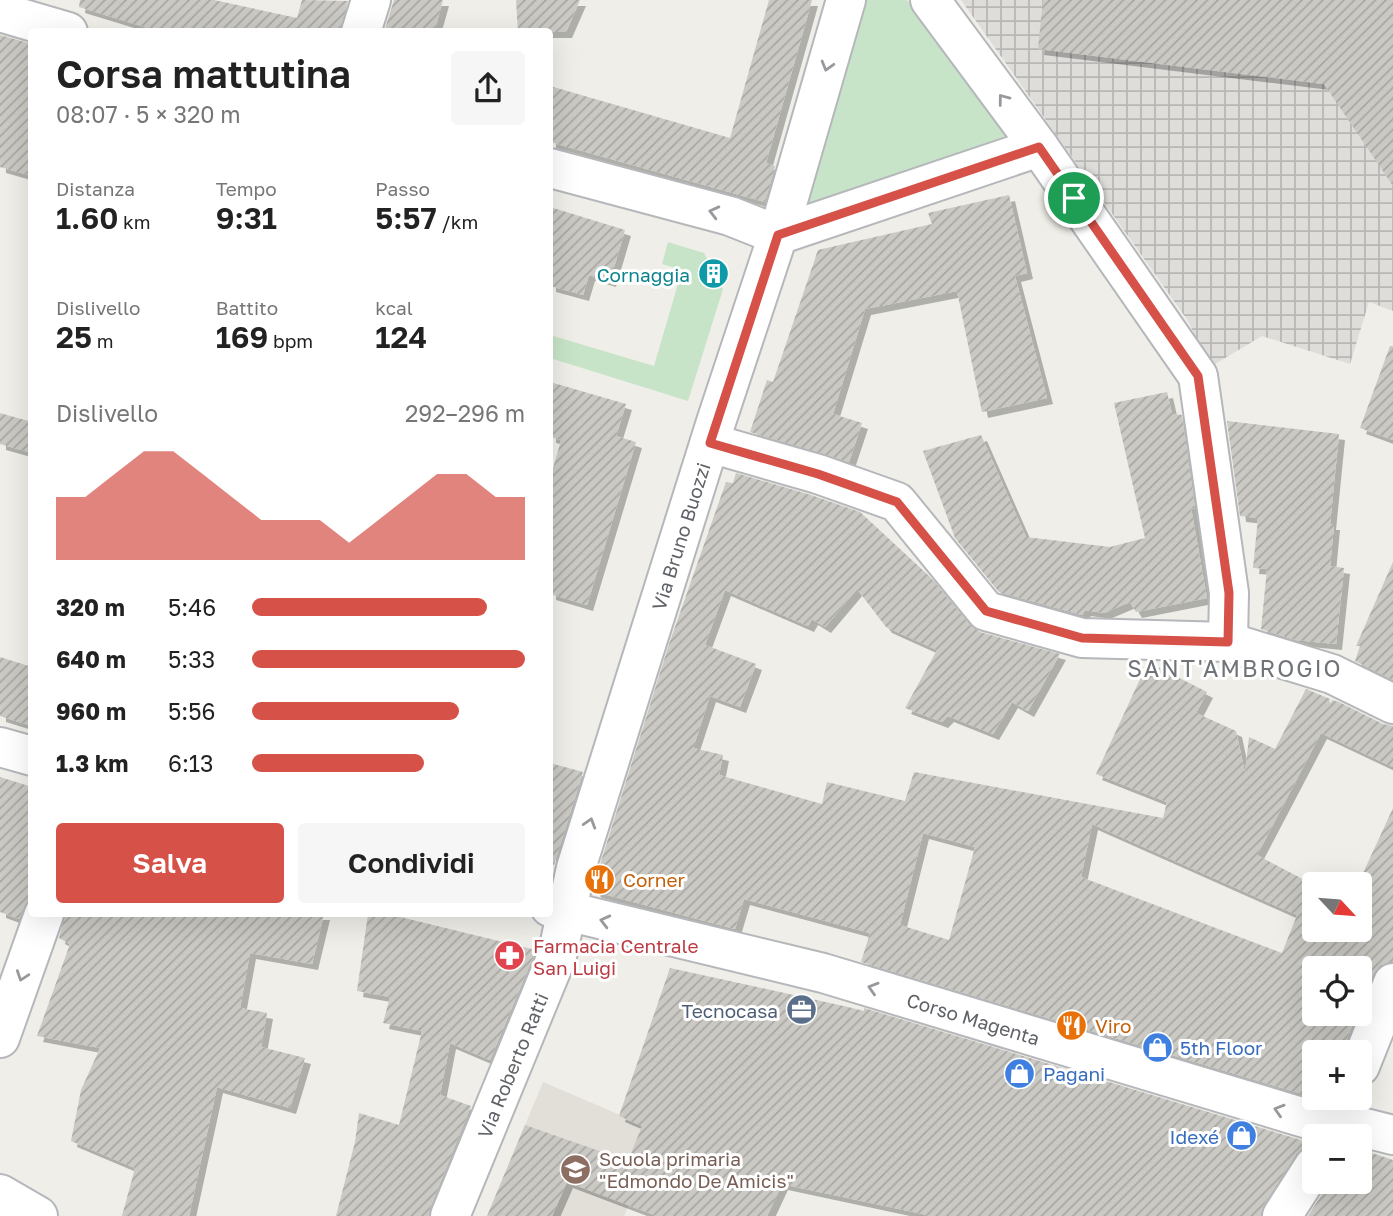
<!DOCTYPE html>
<html lang="it">
<head>
<meta charset="utf-8">
<style>
	:root { --surface:#fff; --page:#f6f6f6; --text:#222; --muted:#767676; --accent:#d65148 }
	body { margin:0; font-family:"Golos Text",sans-serif; background:var(--page); color:var(--text); height:100vh; display:flex; flex-direction:column; font-size:26px; white-space:nowrap }
	* { box-sizing:border-box; margin:0 }
	p { font-size:23px; color:var(--muted) }
	.icon { flex:none; width:38px; height:38px; fill:none; stroke:currentColor; stroke-width:2; stroke-linecap:round; stroke-linejoin:round }
	.map { position:relative; flex:1; overflow:hidden }
	.details { position:absolute; left:28px; top:28px; width:525px; height:889px; display:flex; flex-direction:column; background:var(--surface); border-radius:7px; box-shadow:0 7px 28px #0002 }
	.details>* { flex:none }
	.needle { width:46px; rotate:116deg }
	.fabs { position:absolute; left:1302px; top:872px; display:grid; gap:14px }
	.fabs a { display:grid; place-items:center; width:70px; height:70px; border-radius:7px; background:var(--surface); box-shadow:0 7px 28px #0002; font-size:35px }
	.pin { position:absolute; display:grid; place-items:center; width:60px; height:60px; color:#fff; margin:-30px; border:4px solid #fff; border-radius:50%; box-shadow:0 2px 7px #0007 }
	.round { display:grid; place-items:center; flex:none; width:74px; height:74px; border-radius:7px; background:var(--page) }
	.headline { display:flex; align-items:center; justify-content:space-between; height:119px; padding:0 28px }
	h1 { font-size:38px; font-weight:600; line-height:52px }
	.figures { display:grid; grid-template-columns:repeat(3,1fr); gap:10px; height:119px; padding:7px 28px }
	.figures div { display:grid; align-content:center }
	.figures b { font-size:30px; font-weight:600 }
	.figures small { font-size:19px; font-weight:400 }
	.figures p { font-size:19px }
	.chart { height:196px; padding:14px 28px }
	.chart p { display:flex; justify-content:space-between }
	.chart svg { width:100%; height:126px; margin-top:7px; fill:var(--accent); opacity:.7 }
	.action { display:flex; gap:14px; margin-top:auto; padding:14px 28px }
	.action a { flex:1; height:80px; border-radius:7px; background:var(--accent); color:#fff; font-size:28px; font-weight:600; line-height:80px; text-align:center }
	.action a+a { background:var(--page); color:var(--text) }
	ul { padding:0 28px; list-style:none; font-size:23px }
	li { display:grid; grid-template-columns:112px 84px 1fr; align-items:center; height:52px }
	li i { height:18px; border-radius:9px; background:var(--accent) }
	.map>svg:first-child { display:block }
</style>
</head>
<body>
<div class="map">
<svg width="1393" height="1216" viewBox="0 0 1393 1216">
	<defs>
		<pattern id="industrial-grid" width="8" height="8" patternUnits="userSpaceOnUse" patternTransform="scale(1.75)"><rect width="8" height="8" fill="#deddda"/><path d="M0 4h8M4 0v8" fill="none" stroke="#b7b7b5"/></pattern>
		<pattern id="building-hatch" width="6" height="6" patternUnits="userSpaceOnUse" patternTransform="scale(1.75)"><rect width="6" height="6" fill="#cbc9c4"/><path d="M-1 1l2-2M0 6l6-6M5 7l2-2" fill="none" stroke="#a8a7a3"/></pattern>
		<filter id="shadow"><feDropShadow dx="6" dy="6" stdDeviation="0" flood-color="#0004"/></filter>
	</defs>
	<rect width="100%" height="100%" fill="#efeee8"/>
	<polygon fill="url(#industrial-grid)" points="961,0 1393,0 1393,311 1369,302 1350,364 1262,336 1210,367 1188,321"/>
	<polygon fill="#e2dfd9" points="543,1082 660,1132 624,1216 487,1216"/>
	<g fill="#c8e4c8">
		<polygon points="867,0 907,0 1008,135 803,210"/>
		<polygon points="668,242 704,253 723,289 688,401 550,358 550,335 654,366 682,270 662,264"/>
	</g>
	<g fill="url(#building-hatch)" fill-rule="evenodd" filter="url(#shadow)">
		<polygon points="80,0 214,0 297,18 302,0 348,1 340,32 161,32 79,7"/>
		<polygon points="394,0 443,0 434,32 384,32"/>
		<polygon points="516,0 580,0 566,32 518,32"/>
		<polygon points="769,0 812,0 766,163 775,166 765,202 550,142 550,86 730,138"/>
		<polygon points="1043,0 1393,0 1393,186 1324,84 1038,49"/>
		<polygon points="0,35 32,44 32,176 0,167"/>
		<polygon points="1009,195 1027,273 1015,276 1047,398 982,412 957,291 865,309 833,414 862,423 849,462 750,432 767,380 773,382 818,250 932,224 928,213"/>
		<polygon points="550,207 625,230 610,281 589,275 583,295 550,286"/>
		<polygon points="1390,346 1393,346 1393,440 1360,428"/>
		<polygon points="550,382 626,404 616,436 636,442 587,605 550,594 550,479 561,440 550,437"/>
		<polygon points="1167,392 1172,414 1182,415 1195,509 1191,508 1207,598 1136,612 1130,602 1104,613 1085,610 1082,615 999,592 955,538 923,451 981,435 1026,537 1110,547 1145,538 1114,403"/>
		<polygon points="0,413 32,422 32,453 0,444"/>
		<polygon points="1227,421 1339,434 1330,524 1334,524 1330,566 1344,568 1336,644 1295,640 1261,629 1267,569 1253,568 1258,518 1240,516"/>
		<path d="M736,473L811,495L860,512L929,576L970,625L980,632L1060,654L1028,711L1012,702L993,734L948,716L942,722L905,708L937,650L886,627L857,589L825,627L812,619L808,626L725,590L705,645L756,664L740,707L710,696L693,748L723,755L719,775L822,804L827,782L905,801L914,772L1163,818L1167,802L1096,774L1148,662L1207,692L1196,713L1236,731L1245,773L1249,737L1275,749L1306,689L1330,699L1329,707L1332,700L1339,702L1383,724L1393,726V767L1321,733L1257,855L1314,885V929H1360V884H1358L1393,808V962L1380,965L1373,974L1360,1007V968H1314V1013H1357L1342,1052H1314V1097H1334L1333,1101L1322,1100L861,962L870,933L744,899L735,929L596,892L594,890L597,874L669,644L726,482L733,483ZM1092,824L1297,915L1282,953L1081,877ZM923,833L975,847L949,940L900,925Z"/>
		<polygon points="1393,562 1393,680 1355,661 1360,646 1356,646"/>
		<polygon points="0,657 32,667 32,726 0,716"/>
		<polygon points="550,763 583,772 554,865 550,863"/>
		<polygon points="0,777 32,787 32,896 24,906 19,919 0,912"/>
		<polygon points="65,914 324,914 312,964 250,953 240,1008 267,1013 261,1047 305,1058 290,1108 217,1087 189,1216 122,1216 135,1168 71,1141 81,1090 100,1048 37,1036 70,944 59,938"/>
		<polygon points="368,914 388,914 536,950 490,1060 450,1043 440,1095 471,1106 430,1208 429,1216 336,1216 355,1142 359,1113 399,1125 422,1031 383,1023 390,997 357,991"/>
		<polygon points="670,968 848,1007 864,1011 864,1008 1311,1143 1296,1154 1264,1204 1260,1216 932,1216 782,1184 767,1216 657,1216 567,1182 552,1216 487,1216 525,1125 628,1161 642,1126 619,1116"/>
		<polygon points="1360,1149 1393,1160 1393,1216 1308,1216 1330,1181 1360,1181"/>
	</g>
	<g fill="none" stroke-linecap="round" stroke-linejoin="round">
		<defs>
			<g id="minor">
				<polyline points="930,0 1039,147 1198,376 1229,593 1228,642"/>
				<polyline points="0,12 68,32"/>
				<polyline points="361,32 371,0"/>
				<polyline points="550,168 730,216 778,235"/>
				<polyline points="778,235 1039,147"/>
				<polyline points="710,443 818,474 897,502 986,611 1082,638 1228,642 1332,674 1393,704"/>
				<polyline points="0,747 32,756"/>
				<path id="s1" d="M550,907L823,973L1318,1122L1353,1125L1393,1135"/>
				<polyline points="0,1038 44,914"/>
				<polyline points="1360,1066 1393,983"/>
				<polyline points="0,1194 38,1216"/>
				<path id="s2" d="M450,1216L557,956L576,868L716,422L778,235L846,0"/>
				<polyline points="1282,1216 1314,1166"/>
			</g>
		</defs>
		<use href="#minor" stroke="#b5b7bb" stroke-width="42"/>
		<use href="#minor" stroke="#fff" stroke-width="38"/>
	</g>
	<defs><path id="oneway-chevron" d="M-2-3.5L2.5 0L-2 3.5" fill="none" stroke-width="1.6" stroke-linecap="round" stroke-linejoin="round" transform="scale(1.75)"/></defs>
	<g stroke="#97999c">
		<use href="#oneway-chevron" transform="translate(827 66) rotate(106)"/>
		<use href="#oneway-chevron" transform="translate(1003 99) rotate(-127)"/>
		<use href="#oneway-chevron" transform="translate(714 212) rotate(-166)"/>
		<use href="#oneway-chevron" transform="translate(590 823) rotate(-73)"/>
		<use href="#oneway-chevron" transform="translate(605 921) rotate(-166)"/>
		<use href="#oneway-chevron" transform="translate(22 976) rotate(109)"/>
		<use href="#oneway-chevron" transform="translate(873 988) rotate(-163)"/>
		<use href="#oneway-chevron" transform="translate(1279 1110) rotate(-163)"/>
	</g>
	<g fill="none" stroke-linecap="round" stroke-linejoin="round">
		<defs>
			<polygon id="route" points="1039,147 1198,376 1229,593 1228,642 1082,638 986,611 897,502 818,474 710,443 778,235"/>
		</defs>
		<use href="#route" stroke="#fff" stroke-width="14"/>
		<use href="#route" stroke="#d65148" stroke-width="9"/>
	</g>
	<defs>
		<symbol id="building-disc" viewBox="-11 -11 22 22"><circle r="9.5" fill="#0f9aa8" stroke="#fff"/><path d="M-4-6H4V6H1V3H-1V6H-4ZM-2.5-4.3h1.7v1.8h-1.7ZM.8-4.3h1.7v1.8H.8ZM-2.5-1h1.7V.8h-1.7ZM.8-1h1.7V.8H.8Z" fill="#fff"/></symbol>
		<symbol id="restaurant-disc" viewBox="-11 -11 22 22"><circle r="9.5" fill="#e8710a" stroke="#fff"/><path d="M-5-6h1v4h1v-4h1v4h1v-4h1v5L-1.5 .5V6h-2V.5L-5-1ZM5-6V6H3V1.5H1.5Q1.5-4 5-6Z" fill="#fff"/></symbol>
		<symbol id="pharmacy-disc" viewBox="-11 -11 22 22"><circle r="9.5" fill="#e0444e" stroke="#fff"/><path d="M-2-6h4v4h4v4h-4v4h-4v-4h-4v-4h4Z" fill="#fff"/></symbol>
		<symbol id="office-disc" viewBox="-11 -11 22 22"><circle r="9.5" fill="#5c6f8a" stroke="#fff"/><path d="M-6-3h4V-5.5h4V-3h4V5H-6ZM-1-4.5V-3h2v-1.5ZM-6 0V1H6V0Z" fill="#fff"/></symbol>
		<symbol id="shop-disc" viewBox="-11 -11 22 22"><circle r="9.5" fill="#3f7fe0" stroke="#fff"/><path d="M-5-2.5h2.3a2.7 3.5 0 0 1 5.4 0H5L5.5 6h-11ZM-1.5-2.5h3a1.5 2.3 0 0 0-3 0Z" fill="#fff"/></symbol>
		<symbol id="school-disc" viewBox="-11 -11 22 22"><circle r="9.5" fill="#8d6e63" stroke="#fff"/><path d="M0-5L7-2L0 1L-7-2ZM-4 1L0 2.5L4 1V4Q0 6-4 4Z" fill="#fff"/></symbol>
	</defs>
	<g fill-rule="evenodd">
		<use href="#building-disc" x="696" y="256" width="35" height="35"/>
		<use href="#restaurant-disc" x="582" y="862" width="35" height="35"/>
		<use href="#pharmacy-disc" x="492" y="938" width="35" height="35"/>
		<use href="#office-disc" x="784" y="992" width="35" height="35"/>
		<use href="#restaurant-disc" x="1054" y="1008" width="35" height="35"/>
		<use href="#shop-disc" x="1140" y="1030" width="35" height="35"/>
		<use href="#shop-disc" x="1002" y="1056" width="35" height="35"/>
		<use href="#shop-disc" x="1224" y="1118" width="35" height="35"/>
		<use href="#school-disc" x="558" y="1152" width="35" height="35"/>
	</g>
	<g text-anchor="middle" dominant-baseline="central" stroke-width="6" stroke-linejoin="round" paint-order="stroke">
		<g font-size="19" fill="#0d838f" stroke="#fff" text-anchor="end">
			<text x="690" y="274">Cornaggia</text>
		</g>
		<g font-size="19" fill="#5f6266" stroke="#fff">
			<text stroke="none"><textPath href="#s2" startOffset="719">Via Bruno Buozzi</textPath></text>
			<text stroke="none"><textPath href="#s1" startOffset="438">Corso Magenta</textPath></text>
			<text stroke="none"><textPath href="#s2" startOffset="163">Via Roberto Ratti</textPath></text>
		</g>
		<g font-size="19" fill="#c56008" stroke="#fff" text-anchor="start">
			<text x="623" y="879">Corner</text>
			<text x="1095" y="1025">Viro</text>
		</g>
		<g font-size="19" fill="#be3a42" stroke="#fff" text-anchor="start">
			<text x="533" y="945">Farmacia Centrale<tspan x="533" dy="22">San Luigi</tspan></text>
		</g>
		<g font-size="19" fill="#4e5e75" stroke="#fff" text-anchor="end">
			<text x="778" y="1010">Tecnocasa</text>
		</g>
		<g font-size="19" fill="#366cbe" stroke="#fff" text-anchor="start">
			<text x="1180" y="1047">5th Floor</text>
			<text x="1043" y="1073">Pagani</text>
			<text x="1219" y="1136" text-anchor="end">Idexé</text>
		</g>
		<g font-size="19" fill="#785e54" stroke="#fff" text-anchor="start">
			<text x="599" y="1158">Scuola primaria<tspan x="599" dy="22">"Edmondo De Amicis"</tspan></text>
		</g>
		<g font-size="23" letter-spacing="2" fill="#707478" stroke="#fff">
			<text x="1235" y="668">SANT'AMBROGIO</text>
		</g>
	</g>
</svg>
<div class="fabs">
<a><svg class="needle" viewBox="-14 -14 28 28"><path d="M0-13l5 13h-10z" fill="#e53935"/><path d="M0 13l5-13h-10z" fill="#767676"/></svg></a>
<a><svg class="icon" aria-label="locate" viewBox="0 0 24 24"><circle cx="12" cy="12" r="6"/><path d="M12 2v4M12 18v4M2 12h4M18 12h4"/></svg></a>
<a>+</a>
<a>−</a>
</div>
<div class="pin" style="left:1074px;top:198px;background:#1e9e55"><svg class="icon" aria-label="arrive" viewBox="0 0 24 24"><path d="M6 21V4h12l-3 4 3 4H6"/></svg></div>
<section class="details">
<div class="headline"><div><h1>Corsa mattutina</h1><p>08:07 · 5 × 320 m</p></div><a class="round"><svg class="icon" aria-label="share" viewBox="0 0 24 24"><path d="M12 15V3M7 8l5-5 5 5M5 13v7h14v-7"/></svg></a></div>
<div class="figures">
<div><p>Distanza</p><b>1.60<small> km</small></b></div>
<div><p>Tempo</p><b>9:31</b></div>
<div><p>Passo</p><b>5:57<small> /km</small></b></div>
</div>
<div class="figures">
<div><p>Dislivello</p><b>25<small> m</small></b></div>
<div><p>Battito</p><b>169<small> bpm</small></b></div>
<div><p>kcal</p><b>124</b></div>
</div>
<div class="chart"><p><span>Dislivello</span>292–296 m</p>
<svg viewBox="0 0 160 44" preserveAspectRatio="none"><path d="M0 44V22L10 22L20 14L30 6L40 6L50 14L60 22L70 30L80 30L90 30L100 38L110 30L120 22L130 14L140 14L150 22L160 22V44z"/></svg>
</div>
<ul>
<li><b>320 m</b>5:46<i style="width:86%"></i></li>
<li><b>640 m</b>5:33<i style="width:100%"></i></li>
<li><b>960 m</b>5:56<i style="width:76%"></i></li>
<li><b>1.3 km</b>6:13<i style="width:63%"></i></li>
</ul>
<div class="action"><a>Salva</a><a>Condividi</a></div>
</section>
</div>
</body>
</html>
